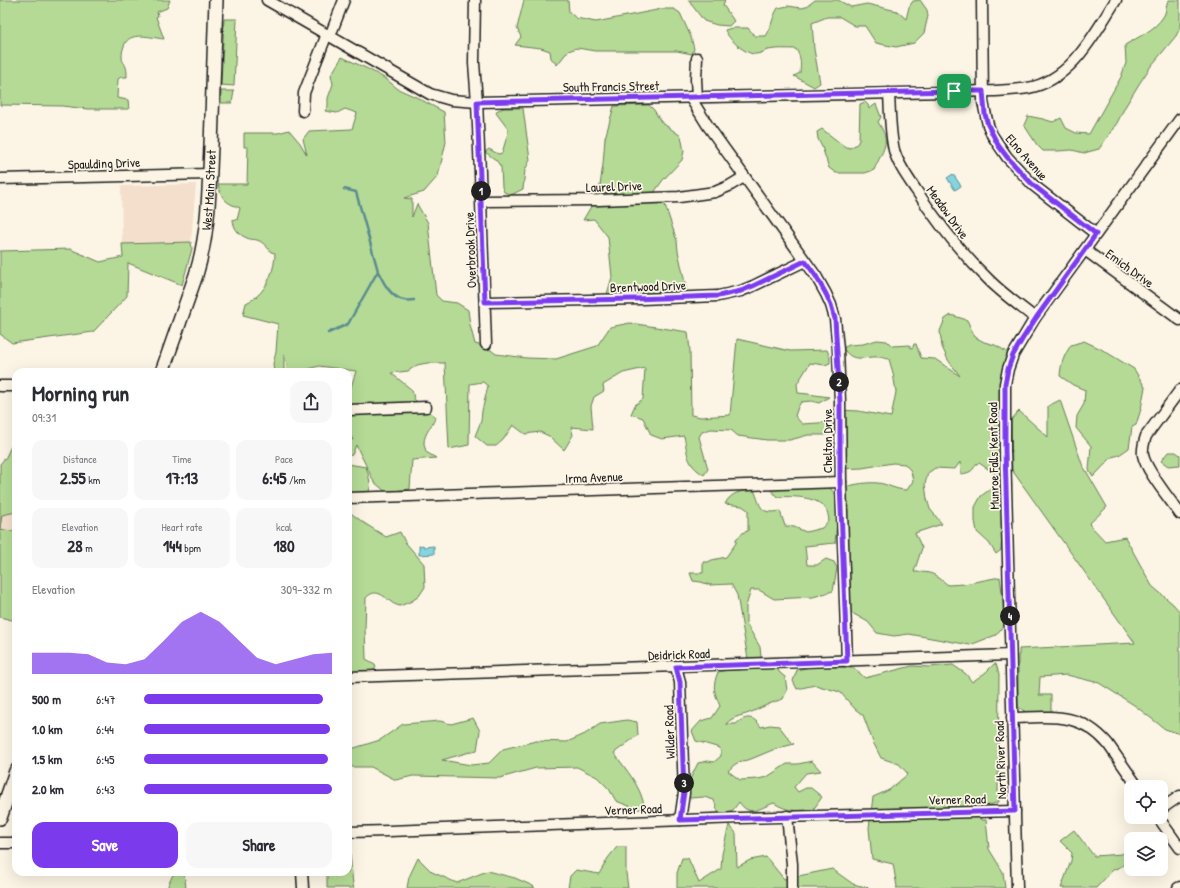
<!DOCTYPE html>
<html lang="en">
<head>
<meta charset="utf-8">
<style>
	:root { --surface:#fff; --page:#f7f7f7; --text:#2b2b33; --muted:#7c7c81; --accent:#7c3aed }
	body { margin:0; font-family:"Patrick Hand",sans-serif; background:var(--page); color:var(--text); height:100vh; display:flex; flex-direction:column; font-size:15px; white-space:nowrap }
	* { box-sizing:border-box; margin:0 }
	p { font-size:13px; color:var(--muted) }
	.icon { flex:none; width:22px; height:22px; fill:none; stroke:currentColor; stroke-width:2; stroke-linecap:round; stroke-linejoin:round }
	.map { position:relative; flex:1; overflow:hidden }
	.panel { position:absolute; left:12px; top:368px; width:340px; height:508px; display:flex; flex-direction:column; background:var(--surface); border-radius:12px; box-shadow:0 4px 16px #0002 }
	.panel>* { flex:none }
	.controls { position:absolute; left:1124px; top:780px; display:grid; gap:8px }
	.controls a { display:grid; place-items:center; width:44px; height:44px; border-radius:8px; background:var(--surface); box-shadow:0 4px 16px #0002; font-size:20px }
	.pin { position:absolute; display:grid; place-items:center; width:34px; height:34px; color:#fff; margin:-17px; border-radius:8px; box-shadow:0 2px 6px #0006 }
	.km { position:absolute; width:20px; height:20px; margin:-10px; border-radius:50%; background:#222; color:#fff; font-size:11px; line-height:20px; text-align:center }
	.round { display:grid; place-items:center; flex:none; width:42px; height:42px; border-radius:12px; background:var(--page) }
	.summary { display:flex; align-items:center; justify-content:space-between; height:68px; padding:0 20px }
	h1 { font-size:22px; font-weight:700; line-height:30px }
	.metrics { display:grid; grid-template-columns:repeat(3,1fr); gap:6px; height:68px; padding:4px 20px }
	.metrics div { display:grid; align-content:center; border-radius:10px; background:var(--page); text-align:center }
	.metrics b { font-size:17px; font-weight:700 }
	.metrics small { font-size:11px; font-weight:400 }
	.metrics p { font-size:11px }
	.chart { height:112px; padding:8px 20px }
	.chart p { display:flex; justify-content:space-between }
	.chart svg { width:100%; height:72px; margin-top:4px; fill:var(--accent); opacity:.7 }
	.button { display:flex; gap:8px; margin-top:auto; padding:8px 20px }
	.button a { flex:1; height:46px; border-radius:12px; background:var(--accent); color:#fff; font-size:16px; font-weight:700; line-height:46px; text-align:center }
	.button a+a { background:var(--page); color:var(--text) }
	ul { padding:0 20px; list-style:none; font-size:13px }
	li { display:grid; grid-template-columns:64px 48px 1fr; align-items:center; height:30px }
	li i { height:10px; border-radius:5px; background:var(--accent) }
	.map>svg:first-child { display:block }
</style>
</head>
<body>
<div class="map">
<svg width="1180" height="888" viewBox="0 0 1180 888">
	<rect width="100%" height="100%" fill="#fcf5e5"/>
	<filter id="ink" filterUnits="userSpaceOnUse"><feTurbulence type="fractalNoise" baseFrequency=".025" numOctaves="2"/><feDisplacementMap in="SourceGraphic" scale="8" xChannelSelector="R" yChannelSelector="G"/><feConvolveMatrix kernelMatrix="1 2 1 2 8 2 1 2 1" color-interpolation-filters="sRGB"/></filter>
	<g filter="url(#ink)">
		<g fill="#f4dfcd">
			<polygon points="196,184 191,242 122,244 121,186"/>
			<polygon points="16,502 16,621 0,617 0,507"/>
		</g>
		<g fill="#b4da95" stroke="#687b58">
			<path d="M0,0H170L167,8L157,12L158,16L156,17L164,39C152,38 129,30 124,46C123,49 122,52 122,56C122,62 124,62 126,67C127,70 127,74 127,77H121L118,79L117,98L128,100L129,109H88L62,106L0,105Z"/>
			<polygon points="524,0 568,0 569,12 576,18 596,22 662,9 674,9 680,13 691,37 694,49 692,54 677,51 595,51 577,48 568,51 557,65 551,58 550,51 541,48 515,45 521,37 517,28"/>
			<polygon points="688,0 725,0 723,5 734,21 729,26 717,25 704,21"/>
			<path d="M815,0H838L851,7L867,4L897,11L906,19L909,7L913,1L920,0L927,10L928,16L924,33L914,43L896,47L876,43L865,26H855L840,17H827L812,23L814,49L820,83L814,87L794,76L800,73C801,64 801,57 796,49C788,49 777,48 768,50C764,51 760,54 756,54C746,55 728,39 725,30L732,28H748L755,36H766C772,27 772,17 778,8L788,6L801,8L806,7Z"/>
			<path d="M1169,0H1180V28L1176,36L1151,66L1139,84L1125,107L1117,123L1099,149L1084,153L1072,150L1058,151H1043L1037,145L1024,125L1028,116L1043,119L1053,122L1061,118L1066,128L1076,133L1089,134L1121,77L1126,63L1125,45C1138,37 1155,30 1163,17C1167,12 1165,5 1169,0Z"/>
			<polygon points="224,19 237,19 234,86 221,85"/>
			<path d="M342,57L368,69L386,79L398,89L416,97L444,112L446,142L438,176L424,192L404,198L412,199V217L417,204L428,223L436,295L442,301L457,303L468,310L470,325L475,344L487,347L496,354L527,358L556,359L597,346L610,327L630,323L688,332L690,351L691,415L701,417L730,415L737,339L790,351L827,350L830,357V363L825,365L810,363L797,384L798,393L808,394L829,397L819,403L811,401L801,402L798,407L795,416L802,424L834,422L830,434L824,435H808L790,440H767L738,436L731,430L711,429L702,432L699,437L708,469L704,475C686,464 688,455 684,436L662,439L651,435L643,418L631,414L635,405L643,399L645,368L623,373L603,385L604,391L594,397L591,406L593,429L571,427L573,435L564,450L549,436L540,432L525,434L513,425L503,440L496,446H487L475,436L481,421L482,411L488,386L483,382L470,384L469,445L449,449L445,363H427L417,365L408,371L391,373L412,390L414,399L436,417C433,425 424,433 424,443C424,446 426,450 426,452L436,458L412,460L410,489L386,492L374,482L356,445L352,455L348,456V438L353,440L348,430V397L356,371L319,366L299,372H286L287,364L284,355V372H274L273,364L276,352L278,324L243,315L246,303C250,301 254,299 257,296C268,287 275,268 275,253L271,252C267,247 263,242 257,240C254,239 250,240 247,238C239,235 233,228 233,219L237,220L240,208C226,203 221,199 218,184H247L248,147H244V133H278L289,130L300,143L307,155L303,139L309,131L352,129L357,113L345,109L337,113L325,111L328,106V98L333,84L331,75Z"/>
			<polygon points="221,91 234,91 232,103 221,103"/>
			<path d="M865,102L868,105L869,109L876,104L881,117L878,122C892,143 883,149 874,170L865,173H836L829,168L822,147L818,139L817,132L822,129L844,146L850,148L857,144L859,140L860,104Z"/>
			<polygon points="649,105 654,110 661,122 681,136 684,151 682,160 663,180 655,191 664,202 677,241 678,251 687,292 607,294 612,277 608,237 594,219 583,220 599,193 603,164 605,138 614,106"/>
			<polygon points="504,108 523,108 530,160 525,170 523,189 511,195 504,192 502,187 501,167 496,160 485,152 489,149 498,154 502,153 508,133 508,129 496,113 498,110"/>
			<polygon points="191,242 192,249 182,285 128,263 127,296 93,332 12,343 0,334 0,251 70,249 100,262 123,257 122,244"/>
			<path d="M951,315L967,320L975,337L984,342L995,345L1009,353L1003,369L1000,390V477L979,463L976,464C973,472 968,473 961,474L960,462L955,469L935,468L928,473L925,484L927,499L930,509L942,524L915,533L922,548L914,572C933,572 933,573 948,585L964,584L1000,577L1003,600L1004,625L996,635L970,645L909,634L894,636L877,633L868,622L845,609V487C855,484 868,482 878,483C888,484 895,490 907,490L913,481L911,471L905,464L893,463L862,468L840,469V410L858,411L891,417L896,392L893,373L889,359C885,359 882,357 879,357C863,356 853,364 843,348L849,345L863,344L877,340L887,341L892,346L910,345L911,348L913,347L914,344H916L921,358L935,359L960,376L948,360L942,347L940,331L945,319Z"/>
			<path d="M1084,341L1101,349L1134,369L1145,387L1141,409L1136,425L1132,427L1129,448L1119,455L1112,457L1093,477L1089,470L1091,446L1076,428L1077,416L1084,404L1085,390L1073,385L1060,376C1061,362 1064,356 1071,345Z"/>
			<polygon points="1060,400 1082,464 1107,507 1089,524 1105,541 1125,537 1152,586 1173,604 1180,612 1180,734 1165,729 1134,705 1099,683 1067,675 1040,677 1039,695 1051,695 1051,712 1026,712 1018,707 1018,655 1019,655 1019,649 1135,643 1012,470 1011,420 1019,411 1048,437 1048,406"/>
			<polygon points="16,435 16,512 2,515 0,529 16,532 16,552 13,565 16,567 16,621 0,617 0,464 6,457"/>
			<polygon points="1168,452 1176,452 1180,455 1180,465 1168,466 1161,461"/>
			<path d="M348,464L366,467C369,476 372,486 368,495L348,496Z"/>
			<path d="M820,487H829L837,496V522L835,543L805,546L807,565H817L826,559L834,562L837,568L833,591L813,597L774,599L759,590H751L746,606V623L760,647L761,657L754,660L748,659L737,595L731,584L710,585L701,582L693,581L690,573H703V562H708L712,560L726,557L736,543V539L744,532L748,531V510L742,506L725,504C731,492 741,491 754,490C761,506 759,515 780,511L785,526L794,527L806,532L822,528L829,520C828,516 828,511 825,508C816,496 791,496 777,497L771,490C788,489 804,489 820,487Z"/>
			<polygon points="996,489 999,489 999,498 1003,520 1001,550 996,554 989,543 977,532 975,521 975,507 981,496 989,490"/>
			<path d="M348,511L364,523L386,537L400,532L405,542L424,564L425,587L419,596L412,601L400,606C396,605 393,604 390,601C382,595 375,588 366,598L365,628L366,659L375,664L376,667L373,671L348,673Z"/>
			<polygon points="994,664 996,664 999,674 998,795 999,802 977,809 981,820 986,820 989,849 1003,872 1005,888 896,888 897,887 893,864 872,859 869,828 873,797 889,790 908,774 899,764 881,758 873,742 863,715 855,709 840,692 815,685 797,689 793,681 797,670 814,666 854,668 865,678 912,666 930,667 953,665 966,674 972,682 985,673"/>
			<path d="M775,665L780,673L785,677L787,690L783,699C773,702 764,706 754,711C744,716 734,715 726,724H736C746,715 754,716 761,727L770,725L779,726L789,739L794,744L775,749L751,759L739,762L734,765L728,771L740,780L758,779L767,777L787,764H798L812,761L821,771L806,773L794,787L798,792L806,788H811L822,797L813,810C797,811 788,812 774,803C759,808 750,818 739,802L733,810L721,814L718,812L714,800L704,797L690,798L687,788L692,775L698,763L708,761L714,762L721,756L720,748L696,741L692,731L701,721L712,718L720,706C714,692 712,687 718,672C737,668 757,671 775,665Z"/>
			<path d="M473,718L480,731L477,750L442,760L471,765L489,763L503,749L536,741L567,742L585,734L600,724L627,720L637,722L638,735L614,753C627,771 641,786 645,809H637L616,801L609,789L597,777L577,767L536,768L500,778L413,776L396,780L371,767H348V750L380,740L403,724L440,721L451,724Z"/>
			<polygon points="729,825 736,833 737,867 750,860 766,857 784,879 832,869 853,884 869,888 677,888 677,873 682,858 688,858 699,883 721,869 722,854"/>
			<polygon points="1074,830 1094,856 1122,854 1131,845 1131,862 1113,870 1096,888 1061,888 1071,861 1072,853 1060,841"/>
			<polygon points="348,842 349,842 353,885 354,888 327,888 327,872 348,872"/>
			<polygon points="617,847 626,847 626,873 628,888 568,888 570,876 576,870 599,874 608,858"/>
			<polygon points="418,858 432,872 457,883 487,871 515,878 533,886 535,888 407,888 409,877"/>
			<polygon points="174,872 184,872 186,888 167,888"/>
		</g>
		<g fill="#84d5df" stroke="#5a8b91">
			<polygon points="953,174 961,186 955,190 947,178"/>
			<polygon points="423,545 424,547 434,546 434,554 419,555 419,546"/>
		</g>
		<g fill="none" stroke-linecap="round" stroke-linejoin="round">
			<g stroke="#5a8b91" stroke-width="2.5">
				<path d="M344,189L356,192L378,271C383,282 391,298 404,300C407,301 411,300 414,300"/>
				<polyline points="328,333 348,324 378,271"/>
			</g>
			<defs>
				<g id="minor">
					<path d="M267,0L430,94L451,100L477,102L995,91C1006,90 1017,90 1028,88C1072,80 1094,34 1116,0"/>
					<polyline points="475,0 474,63 477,102 480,173 486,344"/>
					<polyline points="982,0 983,102 988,125 992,135 1007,157 1033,185 1096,234"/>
					<polyline points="330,36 344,0"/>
					<polyline points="697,58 696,79 697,97"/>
					<path d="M889,93C890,112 890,132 894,150C898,165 908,178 916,190C937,222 961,253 989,280C1003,294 1020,306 1035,318"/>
					<polyline points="690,97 708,126 816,276 826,294 831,305 835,319 838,349 840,402 841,482 847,661"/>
					<polyline points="303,111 304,93 327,34"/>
					<polyline points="0,179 209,174"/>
					<polyline points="481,201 599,200 679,197 715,192 729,186 744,177"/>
					<polyline points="1085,250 1180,320"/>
					<polyline points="485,302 641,299 718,296 741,291 753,286 805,261"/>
					<polyline points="0,386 16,386"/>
					<path d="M1180,390L1146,436C1144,442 1142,448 1143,455C1146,471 1170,499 1180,514"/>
					<polyline points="348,410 426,407"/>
					<polyline points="348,498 841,482"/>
					<polyline points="676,667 680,682 684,793 680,820"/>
					<polyline points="348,677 1010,655"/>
					<path d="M1012,718C1051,717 1080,711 1108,744L1138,787"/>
					<polyline points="1161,809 1180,796"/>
					<polyline points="787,816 792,864 792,888"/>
					<polyline points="1158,817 1180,848"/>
					<polyline points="348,832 389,831 739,818 1015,811"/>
					<polyline points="0,843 16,843"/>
					<polyline points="302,872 303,888"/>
					<polyline points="1017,888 1005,450 1005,384 1008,369 1013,355 1035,318 1180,119"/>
					<polyline points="1178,888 1180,887"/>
				</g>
				<g id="major">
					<path id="s1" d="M162,372L196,275C209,232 209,191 211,146C213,97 214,49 216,0"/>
					<polyline points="0,818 16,771"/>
				</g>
			</defs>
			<use href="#minor" stroke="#1c1c1c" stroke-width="13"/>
			<use href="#major" stroke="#1c1c1c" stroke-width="16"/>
			<use href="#minor" stroke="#fcf5e5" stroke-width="10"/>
			<use href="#major" stroke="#fcf5e5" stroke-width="13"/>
		</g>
	</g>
	<g fill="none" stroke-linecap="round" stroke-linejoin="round" filter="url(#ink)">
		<defs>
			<polygon id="route" points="954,91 983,91 985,114 988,125 998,145 1007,157 1033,185 1096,234 1036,318 1023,338 1013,355 1008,369 1005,384 1005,450 1015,811 680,820 684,792 680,682 676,667 847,661 840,482 840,402 835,319 831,305 826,294 816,276 805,261 753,286 741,291 718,296 634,299 485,302 477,102"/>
		</defs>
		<use href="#route" stroke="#fff" stroke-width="8"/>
		<use href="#route" stroke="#7c3aed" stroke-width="5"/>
	</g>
	<g text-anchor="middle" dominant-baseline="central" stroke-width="3.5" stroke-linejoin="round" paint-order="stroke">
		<g font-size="13" fill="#1c1c1c" stroke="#fcf5e5">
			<text transform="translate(611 86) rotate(-1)">South Francis Street</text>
			<text transform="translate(1027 157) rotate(49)">Elno Avenue</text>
			<text transform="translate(104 163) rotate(-2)">Spaulding Drive</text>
			<text transform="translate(614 186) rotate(-2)">Laurel Drive</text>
			<text stroke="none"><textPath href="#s1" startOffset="189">West Main Street</textPath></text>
			<text transform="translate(948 212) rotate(54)">Meadow Drive</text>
			<text transform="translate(470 250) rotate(-92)">Overbrook Drive</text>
			<text transform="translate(1130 268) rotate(36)">Emich Drive</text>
			<text transform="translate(648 286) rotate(-2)">Brentwood Drive</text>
			<text transform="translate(827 441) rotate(-90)">Chelton Drive</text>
			<text transform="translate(993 456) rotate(-91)">Munroe Falls Kent Road</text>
			<text transform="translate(594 477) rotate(-2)">Irma Avenue</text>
			<text transform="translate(679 654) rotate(-2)">Deidrick Road</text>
			<text transform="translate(669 732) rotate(-92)">Wilder Road</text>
			<text transform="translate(1000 760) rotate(-92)">North River Road</text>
			<text transform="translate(957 799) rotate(-1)">Verner Road</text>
			<text transform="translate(633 809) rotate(-2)">Verner Road</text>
		</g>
	</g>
</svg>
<div class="controls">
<a><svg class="icon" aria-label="locate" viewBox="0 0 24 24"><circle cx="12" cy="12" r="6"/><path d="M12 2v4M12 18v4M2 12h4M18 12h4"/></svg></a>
<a><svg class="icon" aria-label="layers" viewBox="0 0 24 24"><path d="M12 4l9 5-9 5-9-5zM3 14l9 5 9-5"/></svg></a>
</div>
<div class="pin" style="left:954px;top:91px;background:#1e9e55"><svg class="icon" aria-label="arrive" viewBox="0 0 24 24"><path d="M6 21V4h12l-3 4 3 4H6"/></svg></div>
<b class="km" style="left:481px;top:191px">1</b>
<b class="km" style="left:839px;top:382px">2</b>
<b class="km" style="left:684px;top:783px">3</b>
<b class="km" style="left:1010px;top:616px">4</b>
<section class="panel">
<div class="summary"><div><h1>Morning run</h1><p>09:31</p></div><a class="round"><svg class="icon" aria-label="share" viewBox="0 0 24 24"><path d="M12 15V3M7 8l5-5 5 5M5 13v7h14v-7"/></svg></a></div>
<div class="metrics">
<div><p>Distance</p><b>2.55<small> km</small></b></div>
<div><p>Time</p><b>17:13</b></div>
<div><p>Pace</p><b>6:45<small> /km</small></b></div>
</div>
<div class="metrics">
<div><p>Elevation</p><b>28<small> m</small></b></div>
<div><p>Heart rate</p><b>144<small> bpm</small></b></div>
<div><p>kcal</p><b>180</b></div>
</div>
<div class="chart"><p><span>Elevation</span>309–332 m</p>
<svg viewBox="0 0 160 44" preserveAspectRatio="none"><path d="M0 44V31L10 31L20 31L30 32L40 37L50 38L60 35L70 24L80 12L90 6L100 12L110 23L120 34L130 38L140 35L150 32L160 31V44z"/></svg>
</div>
<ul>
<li><b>500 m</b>6:47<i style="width:95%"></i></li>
<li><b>1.0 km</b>6:44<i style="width:99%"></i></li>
<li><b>1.5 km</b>6:45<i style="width:98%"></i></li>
<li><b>2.0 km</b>6:43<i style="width:100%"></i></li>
</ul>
<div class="button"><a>Save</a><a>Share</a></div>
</section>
</div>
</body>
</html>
